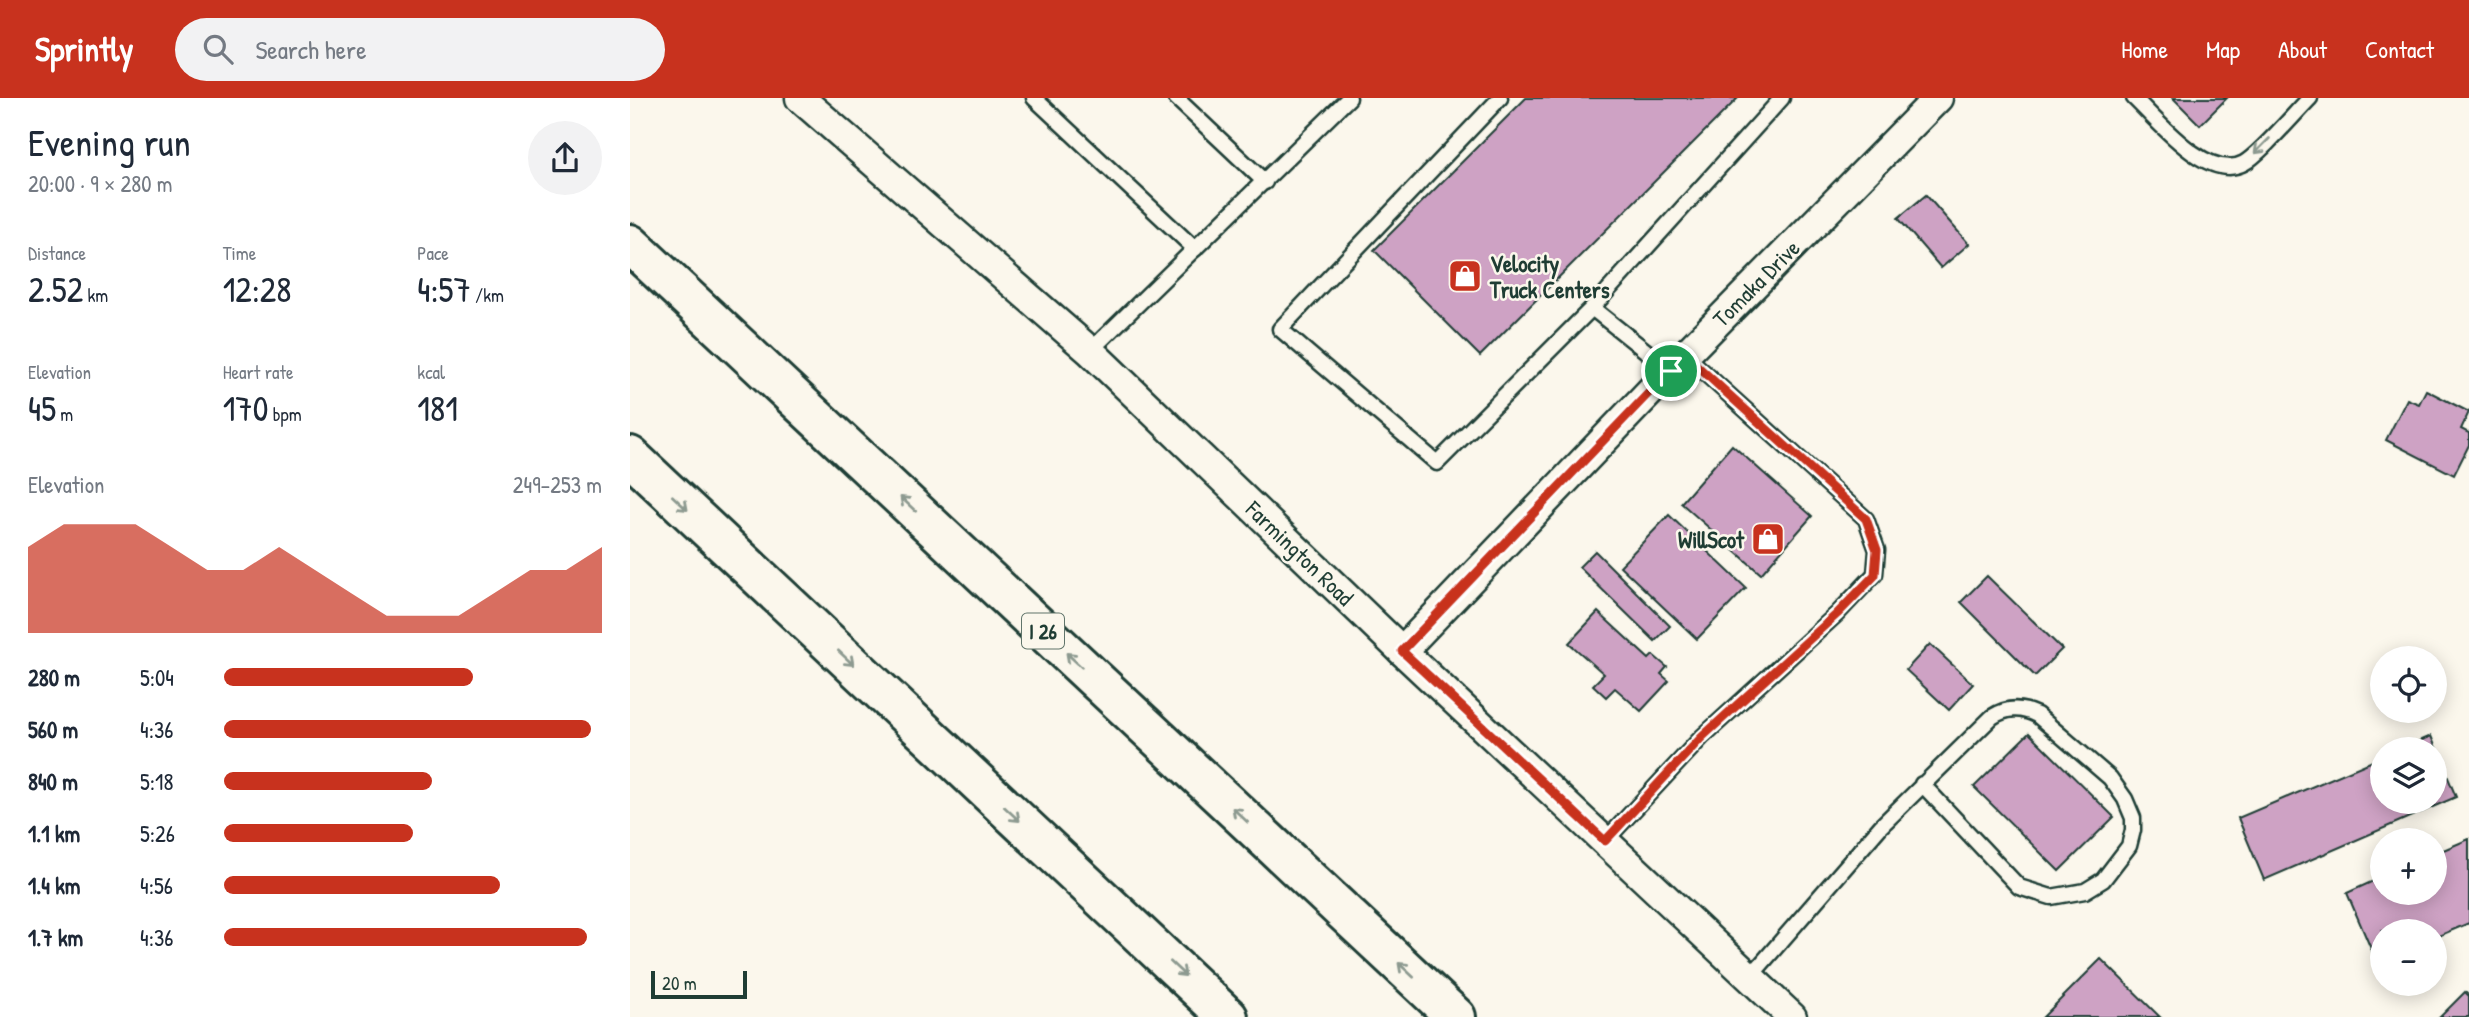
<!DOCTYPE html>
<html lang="en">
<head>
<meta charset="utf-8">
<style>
	:root { --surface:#fff; --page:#f2f2f3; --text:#1f2937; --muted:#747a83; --accent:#c8321e }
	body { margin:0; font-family:"Patrick Hand",sans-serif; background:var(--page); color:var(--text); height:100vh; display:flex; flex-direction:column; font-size:26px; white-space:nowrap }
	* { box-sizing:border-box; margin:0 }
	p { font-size:23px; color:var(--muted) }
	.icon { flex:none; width:38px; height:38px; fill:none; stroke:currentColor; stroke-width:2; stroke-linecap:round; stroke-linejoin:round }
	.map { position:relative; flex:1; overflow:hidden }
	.sheet { display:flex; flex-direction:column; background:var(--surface); width:630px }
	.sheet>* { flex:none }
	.controls { position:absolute; left:1740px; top:548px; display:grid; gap:14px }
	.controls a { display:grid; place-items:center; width:77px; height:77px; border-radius:50%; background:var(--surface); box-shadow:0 4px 18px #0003; font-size:35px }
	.scale { position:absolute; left:21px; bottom:18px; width:96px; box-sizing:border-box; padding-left:7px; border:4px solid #1f3d34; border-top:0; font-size:19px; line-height:24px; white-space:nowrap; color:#1f3d34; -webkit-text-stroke:5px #fbf7ec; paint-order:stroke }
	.pin { position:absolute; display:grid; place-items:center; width:60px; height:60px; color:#fff; margin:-30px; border:4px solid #fff; border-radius:50%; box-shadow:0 2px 7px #0007 }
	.round { display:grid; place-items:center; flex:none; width:74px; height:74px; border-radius:37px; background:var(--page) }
	.head { display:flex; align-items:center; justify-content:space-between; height:119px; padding:0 28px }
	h1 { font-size:38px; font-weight:600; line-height:52px }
	.figures { display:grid; grid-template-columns:repeat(3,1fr); gap:10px; height:119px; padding:7px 28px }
	.figures div { display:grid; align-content:center }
	.figures b { font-size:35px; font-weight:600 }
	.figures small { font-size:19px; font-weight:400 }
	.figures p { font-size:19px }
	.chart { height:196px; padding:14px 28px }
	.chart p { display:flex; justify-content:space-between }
	.chart svg { width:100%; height:126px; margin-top:7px; fill:var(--accent); opacity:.7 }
	ul { padding:0 28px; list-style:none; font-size:23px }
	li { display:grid; grid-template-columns:112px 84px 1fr; align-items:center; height:52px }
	li i { height:18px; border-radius:9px; background:var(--accent) }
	header { display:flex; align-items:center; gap:42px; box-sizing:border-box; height:98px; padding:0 35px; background:var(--accent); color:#fff }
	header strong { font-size:33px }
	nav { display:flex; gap:38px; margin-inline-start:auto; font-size:24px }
	.search { width:490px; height:63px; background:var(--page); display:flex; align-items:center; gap:18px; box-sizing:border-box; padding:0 24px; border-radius:38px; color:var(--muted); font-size:26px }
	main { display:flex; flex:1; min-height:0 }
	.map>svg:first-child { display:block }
</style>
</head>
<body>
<header>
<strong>Sprintly</strong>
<div class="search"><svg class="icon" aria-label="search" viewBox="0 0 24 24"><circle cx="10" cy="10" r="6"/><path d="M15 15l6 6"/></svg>Search here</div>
<nav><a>Home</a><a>Map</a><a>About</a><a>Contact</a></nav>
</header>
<main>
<section class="sheet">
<div class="head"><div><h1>Evening run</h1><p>20:00 · 9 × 280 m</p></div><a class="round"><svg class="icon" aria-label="share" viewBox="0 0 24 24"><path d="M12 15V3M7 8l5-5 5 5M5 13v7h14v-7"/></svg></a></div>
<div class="figures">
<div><p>Distance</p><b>2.52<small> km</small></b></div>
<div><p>Time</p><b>12:28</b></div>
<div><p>Pace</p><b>4:57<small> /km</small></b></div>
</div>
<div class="figures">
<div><p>Elevation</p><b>45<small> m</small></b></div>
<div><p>Heart rate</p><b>170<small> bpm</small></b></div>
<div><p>kcal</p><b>181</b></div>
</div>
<div class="chart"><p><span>Elevation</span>249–253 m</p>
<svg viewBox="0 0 160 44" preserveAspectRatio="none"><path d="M0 44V14L10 6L20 6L30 6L40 14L50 22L60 22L70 14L80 22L90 30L100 38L110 38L120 38L130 30L140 22L150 22L160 14V44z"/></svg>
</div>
<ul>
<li><b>280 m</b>5:04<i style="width:66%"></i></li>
<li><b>560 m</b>4:36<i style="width:97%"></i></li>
<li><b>840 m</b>5:18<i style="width:55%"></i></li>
<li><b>1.1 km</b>5:26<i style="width:50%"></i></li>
<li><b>1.4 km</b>4:56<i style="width:73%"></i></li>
<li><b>1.7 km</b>4:36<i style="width:96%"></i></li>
</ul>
</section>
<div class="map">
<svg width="1839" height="919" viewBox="0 0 1839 919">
	<rect width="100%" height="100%" fill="#fbf7ec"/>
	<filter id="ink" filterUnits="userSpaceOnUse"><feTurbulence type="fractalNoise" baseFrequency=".0143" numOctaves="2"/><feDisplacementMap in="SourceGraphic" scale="14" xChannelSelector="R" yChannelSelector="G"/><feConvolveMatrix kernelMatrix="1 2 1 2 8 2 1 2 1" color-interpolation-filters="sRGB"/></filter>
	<g filter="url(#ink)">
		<g fill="#cea2c4" stroke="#1f3d34" stroke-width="2">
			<polygon points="896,0 1108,0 850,258 744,152"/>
			<polygon points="1543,0 1597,0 1570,27"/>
			<polygon points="1296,97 1339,146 1311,170 1268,120"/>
			<polygon points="1796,292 1839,314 1831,331 1839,335 1839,347 1824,377 1756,342 1777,301 1789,306"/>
			<polygon points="1102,347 1182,418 1131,476 1051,405"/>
			<polygon points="1039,417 1116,490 1067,541 990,468"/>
			<polygon points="965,453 1040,528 1025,543 949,469"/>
			<polygon points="1357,478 1432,551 1405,578 1331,504"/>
			<polygon points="968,514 1019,561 1023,557 1037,569 1031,576 1039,583 1011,613 985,590 976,599 963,587 974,576 939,545"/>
			<polygon points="1300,546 1343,586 1319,612 1276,572"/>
			<polygon points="1399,635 1484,719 1429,773 1344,689"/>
			<polygon points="1801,638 1826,699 1634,782 1608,720 1752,659 1752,704 1804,704 1804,651 1771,651"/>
			<polygon points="1839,741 1839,825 1804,840 1804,833 1752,833 1752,863 1747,865 1717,795 1752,779 1752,794 1804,794 1804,756"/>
			<polygon points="1471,861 1530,919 1413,919"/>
			<polygon points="1835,894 1839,898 1839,919 1810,919"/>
		</g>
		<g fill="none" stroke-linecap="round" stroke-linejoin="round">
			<defs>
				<g id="lane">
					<polyline points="404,0 565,151"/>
					<polyline points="546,0 635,84"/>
					<polyline points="870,0 650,231 807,365 962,210 1041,273"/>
					<path d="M1504,0C1528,23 1578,85 1614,65C1630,56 1665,15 1680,0"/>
					<polyline points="962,210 1152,0"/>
					<polyline points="460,253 719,0"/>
					<polyline points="975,743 1072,639 1207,516 1245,476 1247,452 1236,421 1055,257"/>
					<path d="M1120,879L1251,728L1362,619C1377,609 1391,609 1407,617L1480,680L1495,701L1503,720V732L1499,748L1473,782L1455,793L1421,799L1389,789L1292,686"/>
				</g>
				<g id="street">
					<polyline points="170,0 460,253 772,553 1162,919"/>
					<polyline points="772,553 1055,257 1308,0"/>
				</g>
				<g id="highway">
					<polyline points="0,146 826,919"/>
					<polyline points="0,358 598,919"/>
				</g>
			</defs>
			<use href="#lane" stroke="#1f3d34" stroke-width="19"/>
			<use href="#street" stroke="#1f3d34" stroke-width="33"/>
			<use href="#highway" stroke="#1f3d34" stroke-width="44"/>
			<use href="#lane" stroke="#fbf7ec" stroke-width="14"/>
			<use href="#street" stroke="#fbf7ec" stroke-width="28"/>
			<use href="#highway" stroke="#fbf7ec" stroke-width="38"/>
		</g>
		<defs><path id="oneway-shaft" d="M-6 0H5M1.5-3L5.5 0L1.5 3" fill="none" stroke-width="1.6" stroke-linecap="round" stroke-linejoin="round" transform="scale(1.75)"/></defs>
		<g stroke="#8d9a90">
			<use href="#oneway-shaft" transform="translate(1632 48) rotate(135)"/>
			<use href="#oneway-shaft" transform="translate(50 405) rotate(43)"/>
			<use href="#oneway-shaft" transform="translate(278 406) rotate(-137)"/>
			<use href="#oneway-shaft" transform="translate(216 560) rotate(43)"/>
			<use href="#oneway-shaft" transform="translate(444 562) rotate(-137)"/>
			<use href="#oneway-shaft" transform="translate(382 716) rotate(43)"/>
			<use href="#oneway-shaft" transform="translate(610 717) rotate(-137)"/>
			<use href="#oneway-shaft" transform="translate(548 871) rotate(43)"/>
			<use href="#oneway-shaft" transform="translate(776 872) rotate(-137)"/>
		</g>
	</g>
	<g fill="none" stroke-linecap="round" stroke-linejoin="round" filter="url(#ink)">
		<defs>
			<polygon id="route" points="1055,257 1236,421 1247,452 1245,477 1207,516 1072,639 975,743 772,553"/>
		</defs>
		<use href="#route" stroke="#fff" stroke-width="14"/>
		<use href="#route" stroke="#c8321e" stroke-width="9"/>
	</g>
	<defs>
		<symbol id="shop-square" viewBox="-11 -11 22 22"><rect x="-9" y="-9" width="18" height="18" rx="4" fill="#c8321e" stroke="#fbf7ec"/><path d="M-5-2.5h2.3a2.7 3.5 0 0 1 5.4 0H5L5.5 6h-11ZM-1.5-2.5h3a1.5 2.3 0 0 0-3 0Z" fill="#fff"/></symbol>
	</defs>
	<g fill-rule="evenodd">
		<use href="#shop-square" x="816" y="159" width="38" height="38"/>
		<use href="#shop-square" x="1119" y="422" width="38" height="38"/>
	</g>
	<g text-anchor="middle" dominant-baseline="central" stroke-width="5" stroke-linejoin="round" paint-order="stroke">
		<rect fill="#fbf7ec" stroke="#61756b" stroke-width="2" x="392" y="515.5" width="42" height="35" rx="5"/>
		<g font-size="21" font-weight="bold" fill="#1f3d34">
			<text x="413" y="533">I 26</text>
		</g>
		<g font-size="23" font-weight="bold" fill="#1f3d34" stroke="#fbf7ec" text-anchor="start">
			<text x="860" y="165">Velocity<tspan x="860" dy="26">Truck Centers</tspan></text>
			<text x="1114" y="441" text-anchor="end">WillScot</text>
		</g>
		<g font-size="23" fill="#1f3d34" stroke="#fbf7ec">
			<text transform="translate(1126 185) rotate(-45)">Tomaka Drive</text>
			<text transform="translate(670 455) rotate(44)">Farmington Road</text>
		</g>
	</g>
</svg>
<div class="controls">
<a><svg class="icon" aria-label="locate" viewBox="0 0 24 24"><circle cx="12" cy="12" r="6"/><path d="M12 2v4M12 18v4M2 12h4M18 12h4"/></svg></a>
<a><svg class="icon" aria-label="layers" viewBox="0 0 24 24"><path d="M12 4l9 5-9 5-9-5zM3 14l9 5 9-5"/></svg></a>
<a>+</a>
<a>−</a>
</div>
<div class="scale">20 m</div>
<div class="pin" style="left:1041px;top:273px;background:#1e9e55"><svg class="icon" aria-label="arrive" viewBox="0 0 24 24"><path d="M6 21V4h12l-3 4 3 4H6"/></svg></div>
</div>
</main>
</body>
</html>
